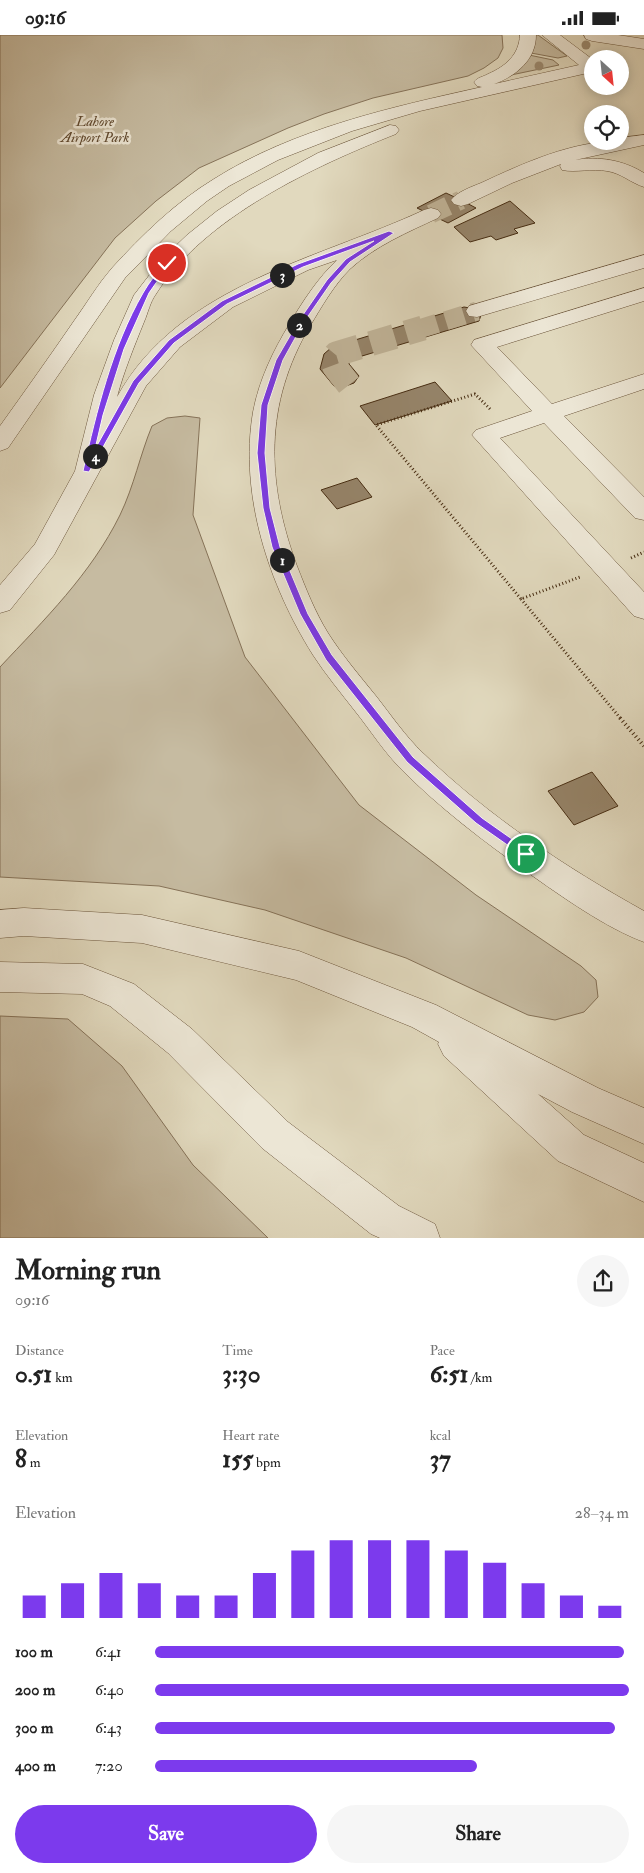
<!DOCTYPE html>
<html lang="en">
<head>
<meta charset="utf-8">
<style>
	:root { --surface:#fff; --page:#f6f6f6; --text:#222; --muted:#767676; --accent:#7c3aed }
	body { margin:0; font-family:"IM FELL Double Pica",serif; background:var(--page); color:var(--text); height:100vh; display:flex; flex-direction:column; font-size:19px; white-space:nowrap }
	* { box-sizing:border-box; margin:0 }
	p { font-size:16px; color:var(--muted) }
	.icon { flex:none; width:28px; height:28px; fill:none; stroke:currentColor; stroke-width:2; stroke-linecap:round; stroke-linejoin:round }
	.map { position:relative; height:1203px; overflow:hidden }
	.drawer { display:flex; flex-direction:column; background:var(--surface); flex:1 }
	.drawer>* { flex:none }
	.needle { width:32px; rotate:153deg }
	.controls { position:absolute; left:584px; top:15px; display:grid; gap:10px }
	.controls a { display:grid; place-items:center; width:45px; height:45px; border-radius:50%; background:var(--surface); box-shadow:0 2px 12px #0003; font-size:25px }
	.pin { position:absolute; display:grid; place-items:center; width:42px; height:42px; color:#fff; margin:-21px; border:2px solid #fff; border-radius:50%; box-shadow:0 1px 5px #0007 }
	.km { position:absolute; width:25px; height:25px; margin:-12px; border-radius:50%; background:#222; color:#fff; font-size:14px; line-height:25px; text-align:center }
	.round { display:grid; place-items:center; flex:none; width:52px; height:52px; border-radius:26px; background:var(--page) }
	.headline { display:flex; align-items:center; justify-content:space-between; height:85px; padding:0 15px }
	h1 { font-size:28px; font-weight:800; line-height:38px }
	.metrics { display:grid; grid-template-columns:repeat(3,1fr); gap:8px; height:85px; padding:5px 15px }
	.metrics div { display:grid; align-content:center }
	.metrics b { font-size:25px; font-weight:800 }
	.metrics small { font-size:14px; font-weight:400 }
	.metrics p { font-size:14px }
	.chart { height:140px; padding:10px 15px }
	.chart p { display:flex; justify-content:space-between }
	.chart svg { width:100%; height:90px; margin-top:5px; stroke:var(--accent); stroke-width:6 }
	.action { display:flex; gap:10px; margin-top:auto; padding:10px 15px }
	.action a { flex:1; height:58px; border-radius:30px; background:var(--accent); color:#fff; font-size:20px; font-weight:800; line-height:58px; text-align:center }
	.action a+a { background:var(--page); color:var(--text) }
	ul { padding:0 15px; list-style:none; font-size:16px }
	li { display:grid; grid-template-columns:80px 60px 1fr; align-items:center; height:38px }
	li i { height:12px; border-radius:6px; background:var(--accent) }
	.status { display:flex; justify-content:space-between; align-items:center; height:35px; padding:0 25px; background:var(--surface); direction:ltr }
	.status svg { height:14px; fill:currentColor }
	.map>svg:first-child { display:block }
</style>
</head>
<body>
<div class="status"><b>09:16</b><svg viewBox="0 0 49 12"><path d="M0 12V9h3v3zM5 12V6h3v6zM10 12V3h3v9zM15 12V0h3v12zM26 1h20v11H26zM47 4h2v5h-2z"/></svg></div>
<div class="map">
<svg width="644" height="1203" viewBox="0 0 644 1203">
	<rect width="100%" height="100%" fill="#e1d9be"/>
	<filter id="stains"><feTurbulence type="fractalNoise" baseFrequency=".004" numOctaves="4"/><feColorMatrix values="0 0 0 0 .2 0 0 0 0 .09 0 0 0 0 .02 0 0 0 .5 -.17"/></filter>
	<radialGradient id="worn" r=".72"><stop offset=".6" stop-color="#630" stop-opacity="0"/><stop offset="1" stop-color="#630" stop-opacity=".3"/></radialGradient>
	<g fill="#c6bba1" stroke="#867359">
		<polygon points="0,0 502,0 503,13 498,23 484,33 468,41 373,63 324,79 288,93 199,133 156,166 115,203 0,353"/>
		<polygon points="531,0 538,0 567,21 558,23 531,18"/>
		<polygon points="529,20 553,25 559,30 511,40"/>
		<path d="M185,381L200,383L193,480L245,622L359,770L476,860L581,931L596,945L598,962L584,977L555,985L528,980L406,923L265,875L159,851L0,842V632C44,585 91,539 120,480C134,451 140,420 152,391L167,383Z"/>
		<polygon points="0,981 68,984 122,1031 193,1130 268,1203 0,1203"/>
	</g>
	<g fill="#96856b" stroke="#452b11">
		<polygon points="446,158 461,165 476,173 448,188 417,173"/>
		<polygon points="510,166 535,188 514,194 518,198 496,205 491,201 470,207 454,192"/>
		<polygon points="464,272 470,273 481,280 479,286 352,324 349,327 349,329 359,341 354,348 343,352 334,351 320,334 324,319 332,312"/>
		<polygon points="435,347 452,366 375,390 360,371"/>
		<polygon points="357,443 372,462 337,474 321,455"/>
		<polygon points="592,737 618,771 574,790 548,756"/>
	</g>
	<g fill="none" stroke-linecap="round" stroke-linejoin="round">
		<g stroke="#c2b69b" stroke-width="19" stroke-dasharray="19 9" stroke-linecap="butt">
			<polyline points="431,179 461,165"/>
			<polyline points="419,294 477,276"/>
		</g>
		<polyline stroke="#c2b69b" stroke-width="25" stroke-dasharray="25 12" stroke-linecap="butt" points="349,350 335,332 332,324 336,319 423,293"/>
		<defs>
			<g id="minor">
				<path d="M520,0H536C536,25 516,41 494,49L579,30L542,0H560L592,24V37L420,76L352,96L278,125L229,151L207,166L171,196L125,243L8,413L0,416V391C25,356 50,321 74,286C87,268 98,249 112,233C142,200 176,167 214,144C293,94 392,72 482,52L477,51L474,47C478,42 483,42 488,39C506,31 519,20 520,0Z"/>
				<polygon points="584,0 618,0 644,4 644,14 592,6 586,4"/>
				<path d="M390,90L396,91L399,95L396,99C315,131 204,182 156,259C150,267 148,278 144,287C134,312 124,336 117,362C179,250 317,225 424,175L431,173L438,175L441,179L438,183C408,197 375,211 350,234C334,250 322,271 310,291C264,369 266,447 297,531C306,554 315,577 328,598C342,620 359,640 376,661C391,680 405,701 423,718C488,781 565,832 644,876V907C606,893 561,861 527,837C483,806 440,773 402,735C384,717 371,696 355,676C341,658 326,640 313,620C269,550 239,460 253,377C259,345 273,316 290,288C303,266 318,243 337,225L308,235L233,272L180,312L146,351L54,520L10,575L0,578V550L35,509L75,436L94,360L114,305L134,260L161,225L187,200L217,176L249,155L318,118Z"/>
				<path d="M644,100V110L575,125C599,121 623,125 644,138V152C631,148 621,138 607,136C592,133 576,138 562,135L560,131L561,129L512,148L468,169L461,171L454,169L451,165C457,157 471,152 481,148C524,128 572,106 620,106V103Z"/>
				<polygon points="644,220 644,233 477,282 469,281 466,276 469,271"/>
				<polygon points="644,253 644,266 497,312 552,369 644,339 644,354 564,381 644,462 644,485 635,483 544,388 500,403 644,557 644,584 634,581 472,400 476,395 532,376 471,310 474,305"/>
				<polygon points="24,873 142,880 299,916 436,970 598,1053 644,1073 644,1109 572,1077 538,1059 584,1100 644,1128 644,1167 558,1126 444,1021 438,1009 439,1007 412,992 296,945 142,908 24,901 0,903 0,875"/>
				<polygon points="0,927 83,929 134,949 192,994 288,1087 399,1171 435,1189 440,1203 380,1203 371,1199 262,1113 168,1018 110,971 82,959 0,957"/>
			</g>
		</defs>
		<use href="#minor" stroke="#6c563c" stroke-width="1"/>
		<g stroke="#452b11" stroke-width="3" stroke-dasharray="1 2.5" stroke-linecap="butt">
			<polyline points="490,374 475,359 376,390 521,564 580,542"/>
			<polyline points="631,523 644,517"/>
			<polyline points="521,564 621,684"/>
		</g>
		<polyline stroke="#452b11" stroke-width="4" stroke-dasharray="1 3" stroke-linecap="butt" points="620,683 644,711"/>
		<use href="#minor" fill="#ece6d5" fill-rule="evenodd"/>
	</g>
	<g fill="#9a896f">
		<circle cx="586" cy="10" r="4.5"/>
		<circle cx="539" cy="31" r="4.5"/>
	</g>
	<path fill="#7c3aed" stroke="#fff" d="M389,196L394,198L350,227L331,248L304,287L283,325L268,370L265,418L270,473L280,512L308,579L332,620L413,722L482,783L529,816L531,819L526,823L476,788L407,727L326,625L300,579L272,512L263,473L257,418L261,370L276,325L298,287L327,245L346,224L374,206L303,232L227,269L174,308L139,348L89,437L83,436C97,375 112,312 143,258C149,247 158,237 165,227L170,228L149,258L124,314L103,380L95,414L133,346L169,305L222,266L298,229Z"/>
	<g text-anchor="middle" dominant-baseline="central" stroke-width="5" stroke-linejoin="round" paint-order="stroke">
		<g font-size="14" font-style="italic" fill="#5f482e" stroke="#ece6d5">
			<text x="95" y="86">Lahore<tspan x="95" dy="16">Airport Park</tspan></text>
		</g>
	</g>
	<rect width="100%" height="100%" filter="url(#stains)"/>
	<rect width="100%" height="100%" fill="url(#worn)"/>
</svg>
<div class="controls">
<a><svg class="needle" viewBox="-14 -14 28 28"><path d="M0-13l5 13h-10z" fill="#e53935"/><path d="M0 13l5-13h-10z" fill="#767676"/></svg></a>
<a><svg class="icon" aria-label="locate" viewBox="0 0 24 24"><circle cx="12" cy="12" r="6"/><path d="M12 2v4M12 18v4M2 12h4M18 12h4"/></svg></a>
</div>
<div class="pin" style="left:526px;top:819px;background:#1e9e55"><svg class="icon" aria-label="arrive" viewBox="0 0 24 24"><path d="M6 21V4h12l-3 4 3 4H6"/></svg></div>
<div class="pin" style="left:167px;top:228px;background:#d93025"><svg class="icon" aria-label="check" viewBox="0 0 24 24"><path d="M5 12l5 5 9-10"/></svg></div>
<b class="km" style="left:282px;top:525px">1</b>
<b class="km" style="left:299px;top:290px">2</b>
<b class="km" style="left:282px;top:240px">3</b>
<b class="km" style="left:95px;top:421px">4</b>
</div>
<section class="drawer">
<div class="headline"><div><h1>Morning run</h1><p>09:16</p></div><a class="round"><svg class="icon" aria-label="share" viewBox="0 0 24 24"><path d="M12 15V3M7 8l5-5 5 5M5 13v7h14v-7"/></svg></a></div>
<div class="metrics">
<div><p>Distance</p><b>0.51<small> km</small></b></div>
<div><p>Time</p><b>3:30</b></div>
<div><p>Pace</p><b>6:51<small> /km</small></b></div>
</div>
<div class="metrics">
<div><p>Elevation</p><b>8<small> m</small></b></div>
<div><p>Heart rate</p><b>155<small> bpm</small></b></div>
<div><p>kcal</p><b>37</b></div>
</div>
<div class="chart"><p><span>Elevation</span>28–34 m</p>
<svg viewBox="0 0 160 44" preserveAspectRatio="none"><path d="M5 44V33M15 44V27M25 44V22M35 44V27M45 44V33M55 44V33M65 44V22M75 44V11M85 44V6M95 44V6M105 44V6M115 44V11M125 44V17M135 44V27M145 44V33M155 44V38"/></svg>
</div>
<ul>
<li><b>100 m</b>6:41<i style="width:99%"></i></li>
<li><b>200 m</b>6:40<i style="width:100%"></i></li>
<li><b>300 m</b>6:43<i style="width:97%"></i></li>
<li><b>400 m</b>7:20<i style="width:68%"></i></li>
</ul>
<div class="action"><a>Save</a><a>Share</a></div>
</section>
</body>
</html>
